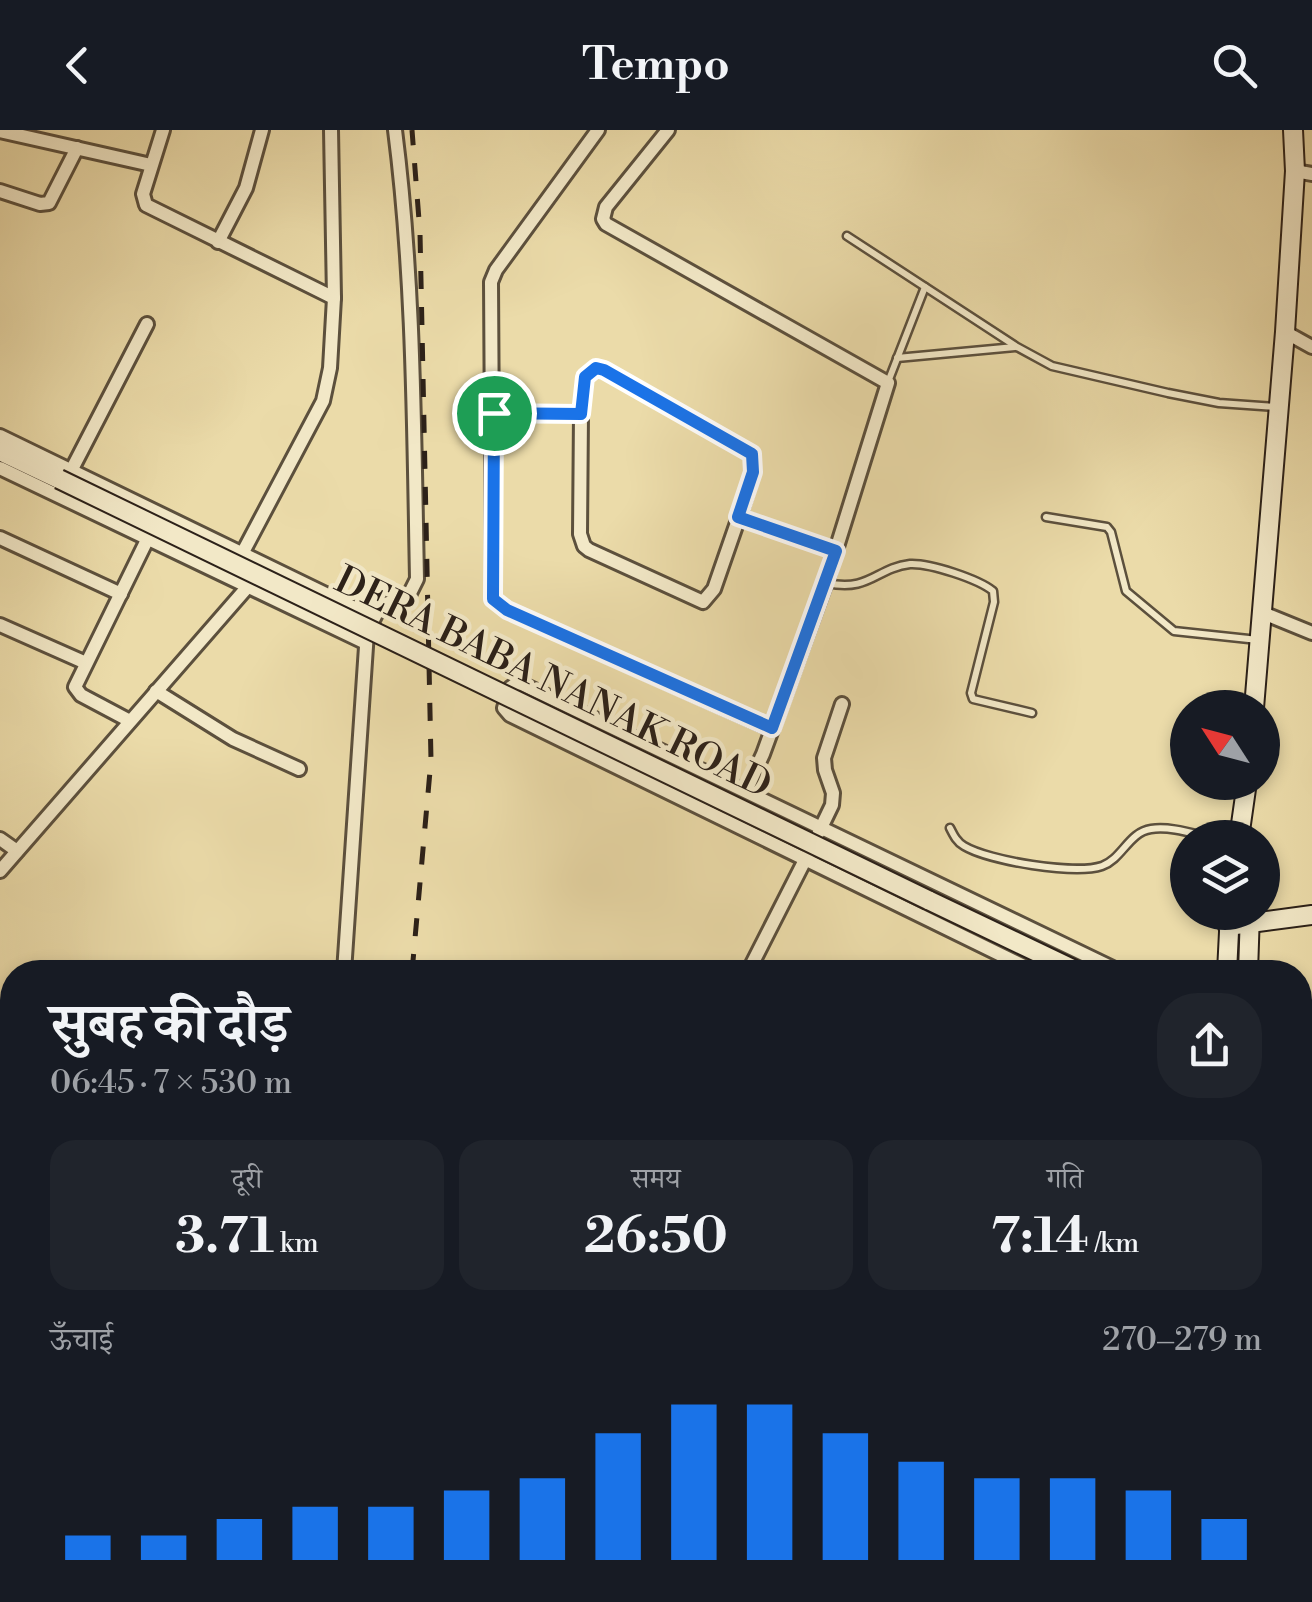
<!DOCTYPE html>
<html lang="hi">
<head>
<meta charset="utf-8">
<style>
	:root { --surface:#171b24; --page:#20242c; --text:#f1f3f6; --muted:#9ea1a6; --accent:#1a73e8 }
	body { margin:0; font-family:"Libre Bodoni","Noto Serif Devanagari",serif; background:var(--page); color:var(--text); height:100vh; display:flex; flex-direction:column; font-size:38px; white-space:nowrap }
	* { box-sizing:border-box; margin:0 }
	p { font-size:32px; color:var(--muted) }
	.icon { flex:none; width:55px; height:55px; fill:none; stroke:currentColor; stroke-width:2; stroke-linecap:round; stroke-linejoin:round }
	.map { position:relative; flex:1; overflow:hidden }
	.details { position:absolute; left:0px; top:830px; width:1312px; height:642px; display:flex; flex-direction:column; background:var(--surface); border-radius:40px 40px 0 0; box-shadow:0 5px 15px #0003 }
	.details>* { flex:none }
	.needle { width:65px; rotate:306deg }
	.fabs { position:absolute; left:1170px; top:560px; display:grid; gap:20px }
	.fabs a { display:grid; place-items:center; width:110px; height:110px; border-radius:50%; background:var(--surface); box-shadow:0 5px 15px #0003; font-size:50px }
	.pin { position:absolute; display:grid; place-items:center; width:85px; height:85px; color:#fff; margin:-42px; border:5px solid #fff; border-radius:50%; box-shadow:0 2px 10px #0007 }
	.round { display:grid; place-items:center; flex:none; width:105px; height:105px; border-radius:40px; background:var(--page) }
	.overview { display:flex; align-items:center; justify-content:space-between; height:170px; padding:0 50px }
	h1 { font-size:55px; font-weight:700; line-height:75px }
	.figures { display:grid; grid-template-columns:repeat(3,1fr); gap:15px; height:170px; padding:10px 50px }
	.figures div { display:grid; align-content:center; border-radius:25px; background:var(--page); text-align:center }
	.figures b { font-size:50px; font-weight:700 }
	.figures small { font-size:28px; font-weight:400 }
	.figures p { font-size:28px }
	.chart { height:280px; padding:20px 50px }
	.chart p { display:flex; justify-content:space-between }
	.chart svg { width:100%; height:180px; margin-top:10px; stroke:var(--accent); stroke-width:6 }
	header { display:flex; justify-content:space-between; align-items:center; height:130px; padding:0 50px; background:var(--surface); font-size:45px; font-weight:700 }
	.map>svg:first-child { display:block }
</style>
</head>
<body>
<header><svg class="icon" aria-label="back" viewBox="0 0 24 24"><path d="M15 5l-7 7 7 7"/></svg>Tempo<svg class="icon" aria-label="search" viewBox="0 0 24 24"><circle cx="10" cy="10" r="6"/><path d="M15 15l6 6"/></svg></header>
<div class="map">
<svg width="1312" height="1472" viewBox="0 0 1312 1472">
	<rect width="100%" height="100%" fill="#ebdba9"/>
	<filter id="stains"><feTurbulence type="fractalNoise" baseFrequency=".002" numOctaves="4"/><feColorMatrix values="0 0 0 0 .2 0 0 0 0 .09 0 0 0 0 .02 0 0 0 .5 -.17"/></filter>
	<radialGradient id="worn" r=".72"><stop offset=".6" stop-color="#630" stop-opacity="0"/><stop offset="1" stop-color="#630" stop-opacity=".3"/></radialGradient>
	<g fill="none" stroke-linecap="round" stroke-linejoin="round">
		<defs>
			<g id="service">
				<polyline points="847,106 1017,217 1052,236 1168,263 1219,273 1277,277"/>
				<polyline points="897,228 1015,217"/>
				<polyline points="888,252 925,157"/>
				<polyline points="1046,387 1107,397 1111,402 1126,461 1174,501 1258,510"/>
				<path d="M827,453C870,462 876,438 910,434C930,433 978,449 993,461L994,472L971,563L973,569L1032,583"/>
				<path d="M950,698C954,706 957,712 964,716C989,731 1075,745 1102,736C1122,729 1129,702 1151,699C1171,696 1194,704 1213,708"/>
				<polyline points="0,1144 12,1147"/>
				<polyline points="0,1239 12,1243"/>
				<polyline points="0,1342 12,1346"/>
				<polyline points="0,1437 12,1440"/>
				<polyline points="80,1460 98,1465"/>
				<polyline points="455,1460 469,1470 491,1472"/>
				<polyline points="628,1472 629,1460"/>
			</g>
			<g id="minor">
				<polyline points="163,0 143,64 146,75 334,168"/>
				<polyline points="598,0 496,140 491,152 493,469 507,480 772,599"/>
				<polyline points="668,0 606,77 603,89 606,94 888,253 826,452 763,624 746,661"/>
				<polyline points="0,1 151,35"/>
				<polyline points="1295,41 1312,44"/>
				<polyline points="0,61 40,74 49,73 77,18"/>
				<polyline points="218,112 246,58 262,0"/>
				<polyline points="1285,202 1312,217"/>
				<polyline points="494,283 581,284 585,247 596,238 604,240 752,324 753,342 739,387 836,421"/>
				<polyline points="581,284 580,404 584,416 589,420 703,472 714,459 739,387"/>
				<polyline points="0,306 373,487"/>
				<polyline points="0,338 366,513"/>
				<polyline points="71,341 147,194"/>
				<polyline points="0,408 121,464"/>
				<polyline points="242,424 323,271 330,238 334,168 331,0"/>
				<polyline points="1268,485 1312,503"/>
				<polyline points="0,495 86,533"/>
				<polyline points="156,561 233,609 299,639"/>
				<polyline points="130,591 81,565 75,557 148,408"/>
				<polyline points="819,702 832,675 833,663 825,640 824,628 842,574"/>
				<polyline points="0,709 17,721"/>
				<polyline points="0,741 251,453"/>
				<path d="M344,842L367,502L380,476L409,465L417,449C414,300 414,148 395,0"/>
				<polyline points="748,842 808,724"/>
				<polyline points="1036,842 510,585 504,578 510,558 517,553 522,554 1121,842"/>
				<polyline points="0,943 12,950"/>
				<polyline points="1307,1244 1312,1247"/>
				<polyline points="1300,1432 1312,1432"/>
				<polyline points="166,1472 167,1460"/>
				<polyline points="294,1472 295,1460"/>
				<polyline points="804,1472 808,1460"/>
			</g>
			<polyline id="tertiary" points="1300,956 1312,962"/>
			<g id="secondary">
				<polyline points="0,321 59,349"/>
				<polyline points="1254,578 1285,202 1295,41 1293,0"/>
				<polyline points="1239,708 1247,652"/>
				<polyline points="928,770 1079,842"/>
				<polyline points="1228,796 1312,785"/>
				<polyline points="1227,842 1230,782"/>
				<polyline points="1248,842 1250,783"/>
				<polyline points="1094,1472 1099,1460"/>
				<polyline points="1115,1472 1120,1460"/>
			</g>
		</defs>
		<use href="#service" stroke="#5c503d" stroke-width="11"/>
		<use href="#minor" stroke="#5c503d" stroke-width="18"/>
		<use href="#tertiary" stroke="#5c503d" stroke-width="20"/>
		<use href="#secondary" stroke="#2c2119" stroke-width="22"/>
		<use href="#service" stroke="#f2e8c7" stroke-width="6"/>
		<use href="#minor" stroke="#f2e8c7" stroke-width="12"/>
		<use href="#tertiary" stroke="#f2e8c7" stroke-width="15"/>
		<use href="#secondary" stroke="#f2e8c7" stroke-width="18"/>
		<g stroke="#2c2119" stroke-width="5" stroke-dasharray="18 18" stroke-linecap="butt">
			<polyline points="412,842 431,630 420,103 412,0"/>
			<polyline points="356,1472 357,1460"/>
			<polyline points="372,1472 372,1460"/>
		</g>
		<defs>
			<polyline id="secondary-bridge" points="59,349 928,770"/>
		</defs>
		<use href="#secondary-bridge" stroke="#2c2119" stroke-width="22" stroke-linecap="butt"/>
		<use href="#secondary-bridge" stroke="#f2e8c7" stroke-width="18"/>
	</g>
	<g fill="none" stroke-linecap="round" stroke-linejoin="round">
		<defs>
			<polygon id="route" points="596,238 604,240 752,324 753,342 738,387 836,421 772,598 507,480 493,469 494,283 581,284 585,247"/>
		</defs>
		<use href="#route" stroke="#fff" stroke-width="20"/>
		<use href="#route" stroke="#1a73e8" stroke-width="12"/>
	</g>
	<g text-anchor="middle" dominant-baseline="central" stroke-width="9" stroke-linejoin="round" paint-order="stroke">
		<g font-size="38" fill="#2c2119" stroke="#f2e8c7">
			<text transform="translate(553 553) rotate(26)">DERA BABA NANAK ROAD</text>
		</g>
	</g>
	<rect width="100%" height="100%" filter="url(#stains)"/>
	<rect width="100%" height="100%" fill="url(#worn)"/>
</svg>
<div class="fabs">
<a><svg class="needle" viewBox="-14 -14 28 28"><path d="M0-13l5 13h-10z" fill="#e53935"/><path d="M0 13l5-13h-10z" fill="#9ea1a6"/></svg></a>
<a><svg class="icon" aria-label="layers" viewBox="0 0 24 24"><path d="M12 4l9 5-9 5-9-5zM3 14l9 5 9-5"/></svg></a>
</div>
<div class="pin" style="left:494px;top:283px;background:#1e9e55"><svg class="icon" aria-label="arrive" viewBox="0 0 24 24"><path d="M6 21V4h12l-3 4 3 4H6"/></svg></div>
<section class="details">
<div class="overview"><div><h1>सुबह की दौड़</h1><p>06:45 · 7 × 530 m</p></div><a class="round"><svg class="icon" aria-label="share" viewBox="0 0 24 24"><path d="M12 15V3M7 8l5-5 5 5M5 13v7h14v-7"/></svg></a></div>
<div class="figures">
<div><p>दूरी</p><b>3.71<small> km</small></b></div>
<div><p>समय</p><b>26:50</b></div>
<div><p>गति</p><b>7:14<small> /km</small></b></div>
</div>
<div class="chart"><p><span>ऊँचाई</span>270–279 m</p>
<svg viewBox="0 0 160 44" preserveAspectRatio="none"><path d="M5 44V38M15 44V38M25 44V34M35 44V31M45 44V31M55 44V27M65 44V24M75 44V13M85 44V6M95 44V6M105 44V13M115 44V20M125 44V24M135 44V24M145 44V27M155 44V34"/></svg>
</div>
</section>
</div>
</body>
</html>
